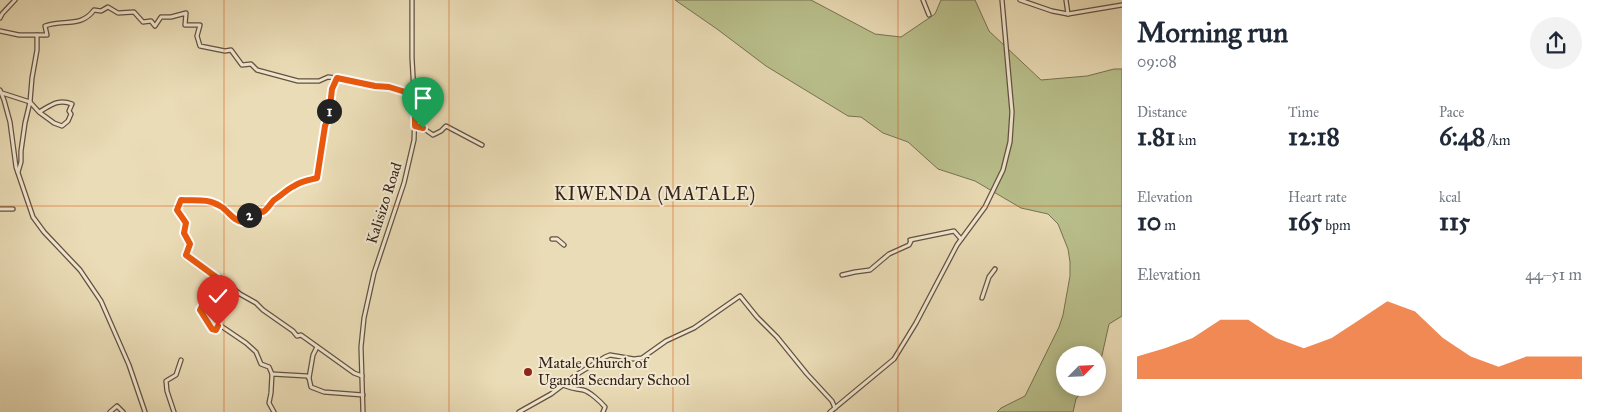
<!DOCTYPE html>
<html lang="en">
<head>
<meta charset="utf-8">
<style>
	:root { --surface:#fff; --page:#f2f2f3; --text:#1f2937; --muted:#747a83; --accent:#ea580c }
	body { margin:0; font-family:"IM FELL Great Primer",serif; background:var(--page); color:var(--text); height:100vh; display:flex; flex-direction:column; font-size:19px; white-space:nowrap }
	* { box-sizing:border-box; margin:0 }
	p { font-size:16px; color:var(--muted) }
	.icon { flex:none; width:28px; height:28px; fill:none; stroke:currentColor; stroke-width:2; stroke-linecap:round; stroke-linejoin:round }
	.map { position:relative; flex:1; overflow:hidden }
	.side { display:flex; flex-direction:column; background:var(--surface); width:475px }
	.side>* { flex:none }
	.needle { width:32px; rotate:66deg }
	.fabs { position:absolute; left:1056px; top:346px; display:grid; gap:10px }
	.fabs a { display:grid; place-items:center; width:50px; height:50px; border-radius:50%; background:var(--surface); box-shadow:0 2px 12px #0003; font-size:25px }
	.pin { position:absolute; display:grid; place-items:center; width:42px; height:42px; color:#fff; margin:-51px -21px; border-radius:50% 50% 50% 0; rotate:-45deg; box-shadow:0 0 5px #0007 }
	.pin .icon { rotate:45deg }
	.km { position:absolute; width:25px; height:25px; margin:-12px; border-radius:50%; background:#222; color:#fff; font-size:14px; line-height:25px; text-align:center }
	.round { display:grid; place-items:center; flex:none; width:52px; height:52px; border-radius:26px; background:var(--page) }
	.overview { display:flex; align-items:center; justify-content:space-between; height:85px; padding:0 15px }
	h1 { font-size:28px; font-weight:800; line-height:38px }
	.figures { display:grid; grid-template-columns:repeat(3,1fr); gap:8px; height:85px; padding:5px 15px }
	.figures div { display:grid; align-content:center }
	.figures b { font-size:25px; font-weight:800 }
	.figures small { font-size:14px; font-weight:400 }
	.figures p { font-size:14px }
	.chart { height:140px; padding:10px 15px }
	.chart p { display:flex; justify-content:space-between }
	.chart svg { width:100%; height:90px; margin-top:5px; fill:var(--accent); opacity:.7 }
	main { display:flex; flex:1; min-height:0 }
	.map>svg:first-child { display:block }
</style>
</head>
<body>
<main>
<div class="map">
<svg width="1122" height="412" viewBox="0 0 1122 412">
	<rect width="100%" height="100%" fill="#eadcb6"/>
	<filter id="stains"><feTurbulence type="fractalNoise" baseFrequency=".004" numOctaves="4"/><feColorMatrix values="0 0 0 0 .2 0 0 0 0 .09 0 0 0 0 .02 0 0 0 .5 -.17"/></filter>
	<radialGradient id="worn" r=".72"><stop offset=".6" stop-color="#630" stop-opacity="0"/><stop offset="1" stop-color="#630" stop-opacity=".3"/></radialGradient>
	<polygon fill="#b9c08c" stroke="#787254" points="675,0 811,0 875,34 901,37 935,14 941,0 975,0 989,31 1041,80 1087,76 1114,69 1122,69 1122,316 1109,324 1100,364 1098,368 1098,355 1065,355 1065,388 1084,388 1076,399 1073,412 997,412 1001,408 1025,396 1059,327 1063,315 1070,276 1070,262 1068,249 1058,224 1048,214 1021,208 975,181 938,169 908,142 883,133 861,117 848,116 766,66 717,29"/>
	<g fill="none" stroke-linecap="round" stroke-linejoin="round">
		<defs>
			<g id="minor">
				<polyline points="923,0 929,15"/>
				<polyline points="1020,0 1052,11 1068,14 1122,5"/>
				<polyline points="1066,0 1068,14"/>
				<polyline points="0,18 2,14 15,0"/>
				<path d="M0,31L19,35H47L45,26C63,19 81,28 94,10L101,11L108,7L118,13L134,12L143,22L151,21L155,26L161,17H171L186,13L185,25H200L197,36L200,46L225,51L231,50L242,65L251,64L257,70L298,81H319L328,77L337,78L375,86L389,87L412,94L415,101"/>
				<path d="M337,78L332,89L329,115L325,126L317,178L306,180L293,186L272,202L266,211L263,212L254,209L243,222C231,220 223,205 210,201C201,198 192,202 183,200L179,202L177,210L186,223L184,233L190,244L187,255L203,266L213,276L219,277L240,294L256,303L263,310L293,331L297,336L301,335L354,373L362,376"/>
				<polyline points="0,90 4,100 10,122 16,167 33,217 44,232 80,270 101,301 129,365 145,412"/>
				<path d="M2,93L30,102L39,112L54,123L62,126L68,121L71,114L69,111L72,104C58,98 50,106 39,112"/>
				<polyline points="415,126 423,128 433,135 441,131 446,126 482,145"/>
				<polyline points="18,172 21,162 21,151 25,123 30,102 32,78 37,50 37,35"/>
				<polyline points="0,209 13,209"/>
				<polyline points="552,239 557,239 564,245"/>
				<polyline points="910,240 954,231 961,239"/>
				<polyline points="842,275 855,272 870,270 889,254 909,245 911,241"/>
				<polyline points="216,277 212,284 207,288 207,296 200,310 212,329 216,330 218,326 221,326 246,343 256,352 261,364 269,367 272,374"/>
				<polyline points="982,298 989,277 995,269"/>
				<polyline points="309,378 313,355 317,347"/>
				<path d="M563,385C570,388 576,389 583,390C589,391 601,402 605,407L603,412"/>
				<polyline points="110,412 117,406 123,412"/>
				<polyline points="174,412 167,391 166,381 176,375 181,360"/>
				<polyline points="274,412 269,403 271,393 272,374 307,376 309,378 311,387 324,392 363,395"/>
				<polyline points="363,412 361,347 364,318 374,273 404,183 414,140 415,111 412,58 412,0"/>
				<polyline points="519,412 551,394 576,375 605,357 610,355 634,359 642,358 666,341 694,328 740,296 757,317 777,337 807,374 832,401 835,408"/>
				<polyline points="830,412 894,359 916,323 957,245 985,207 1003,170 1010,142 1012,112 1002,0"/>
			</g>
		</defs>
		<use href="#minor" stroke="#635142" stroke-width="5.5"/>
		<use href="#minor" stroke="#f1e8d0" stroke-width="3"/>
	</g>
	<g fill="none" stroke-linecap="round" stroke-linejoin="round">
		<defs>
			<path id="route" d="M218,326L216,330L212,329L200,310L207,296V288L212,284L216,277L186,255L190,244L184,233L186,223L177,210L181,200C195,201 208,198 220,206C229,211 233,221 243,222L254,209L263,212C268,209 270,204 274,200C281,196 287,189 294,186C301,181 309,180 317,178L325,126L329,115L332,89L337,78L375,86L389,87L412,94L415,101V126L423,128"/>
		</defs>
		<use href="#route" stroke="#fff" stroke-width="10"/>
		<use href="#route" stroke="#ea580c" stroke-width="6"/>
	</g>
	<path fill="none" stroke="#d6540e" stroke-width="1" stroke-opacity="0.55" d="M224,0V412M449,0V412M673,0V412M898,0V412M0,206H1122"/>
	<circle fill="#8f2418" stroke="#f1e8d0" stroke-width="2" cx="528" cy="372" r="5"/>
	<g text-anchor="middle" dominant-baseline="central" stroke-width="4" stroke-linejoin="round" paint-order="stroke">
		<g font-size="15" fill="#36231b" stroke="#f1e8d0">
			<text transform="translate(384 203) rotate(-72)">Kalisizo Road</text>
		</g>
		<g font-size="15" fill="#36231b" stroke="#f1e8d0" text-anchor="start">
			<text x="538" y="363">Matale Church of<tspan x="538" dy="17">Uganda Secndary School</tspan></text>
		</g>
		<g font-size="18" letter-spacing="1" fill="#36231b" stroke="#f1e8d0">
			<text x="655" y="194">KIWENDA (MATALE)</text>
		</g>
	</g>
	<rect width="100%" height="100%" filter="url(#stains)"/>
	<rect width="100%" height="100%" fill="url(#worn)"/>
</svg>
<div class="fabs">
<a><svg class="needle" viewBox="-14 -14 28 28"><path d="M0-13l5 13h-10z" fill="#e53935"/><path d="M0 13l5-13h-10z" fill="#747a83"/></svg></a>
</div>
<div class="pin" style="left:423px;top:128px;background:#1e9e55"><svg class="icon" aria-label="arrive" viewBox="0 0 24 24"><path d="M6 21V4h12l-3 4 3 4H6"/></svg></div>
<div class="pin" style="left:218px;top:326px;background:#d93025"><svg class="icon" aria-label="check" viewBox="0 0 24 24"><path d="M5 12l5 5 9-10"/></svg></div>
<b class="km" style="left:329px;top:111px">1</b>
<b class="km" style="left:249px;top:215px">2</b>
</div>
<section class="side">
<div class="overview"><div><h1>Morning run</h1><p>09:08</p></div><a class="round"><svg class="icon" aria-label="share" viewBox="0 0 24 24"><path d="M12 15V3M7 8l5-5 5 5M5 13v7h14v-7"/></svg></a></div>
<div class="figures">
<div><p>Distance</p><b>1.81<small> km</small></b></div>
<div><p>Time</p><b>12:18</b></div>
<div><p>Pace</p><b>6:48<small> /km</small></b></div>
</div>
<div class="figures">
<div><p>Elevation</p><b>10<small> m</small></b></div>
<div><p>Heart rate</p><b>165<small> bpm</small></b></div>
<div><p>kcal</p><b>115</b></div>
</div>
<div class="chart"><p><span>Elevation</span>44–51 m</p>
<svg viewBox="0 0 160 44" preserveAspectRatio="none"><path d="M0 44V33L10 29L20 24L30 15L40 15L50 24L60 29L70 24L80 15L90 6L100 11L110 24L120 33L130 38L140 33L150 33L160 33V44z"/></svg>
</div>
</section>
</main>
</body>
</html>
